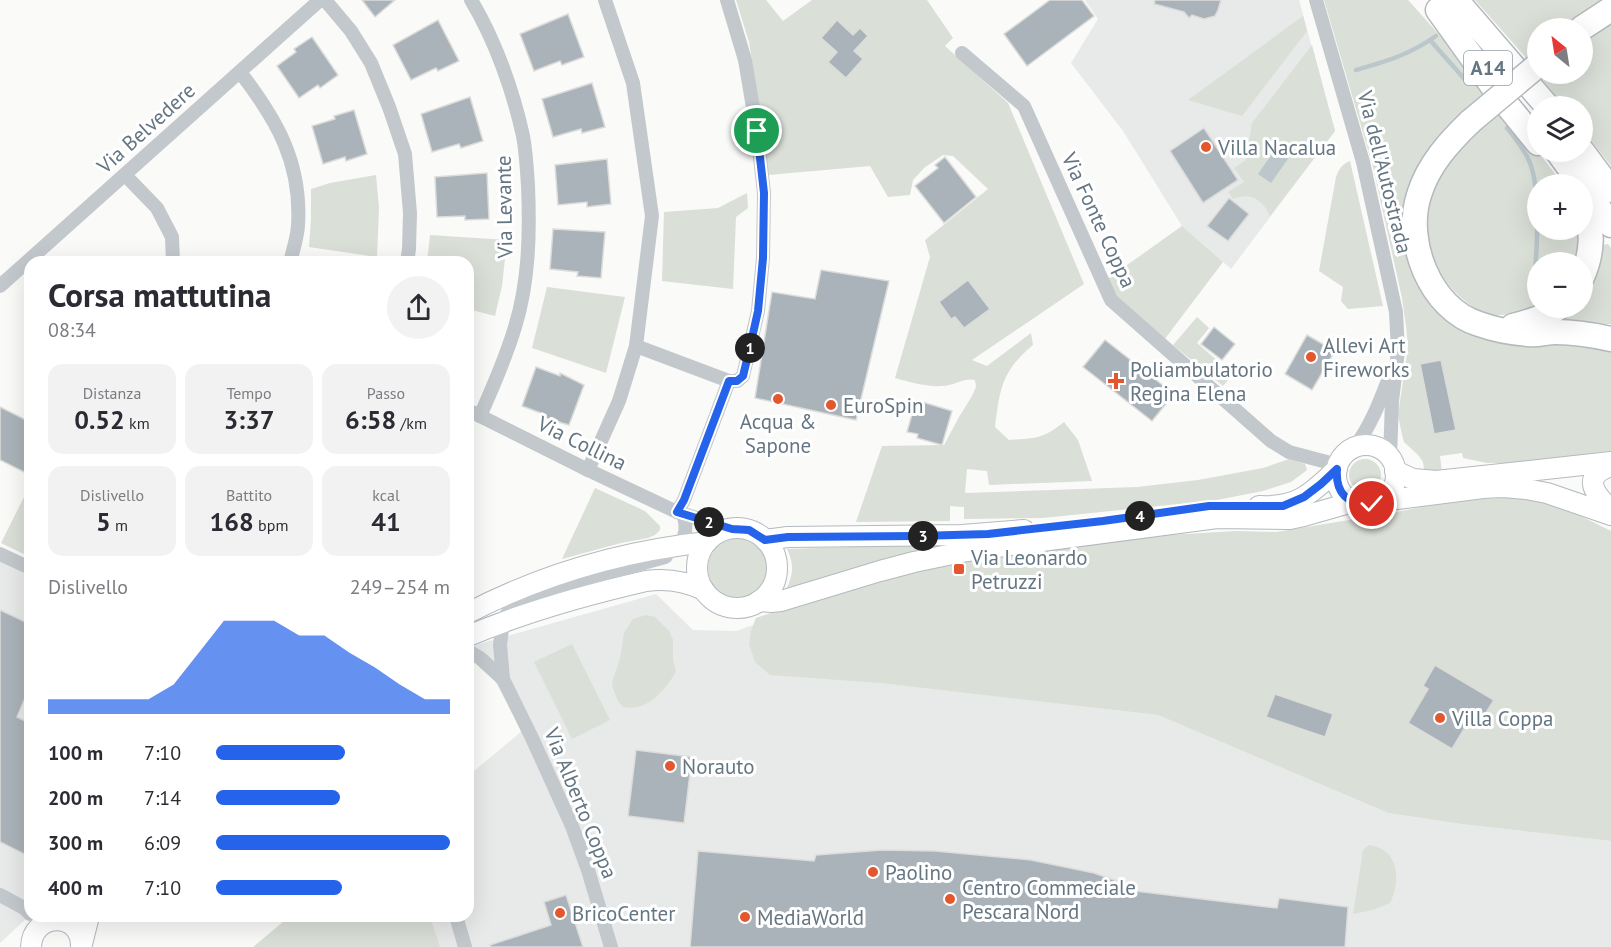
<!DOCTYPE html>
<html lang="it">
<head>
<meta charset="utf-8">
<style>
	:root { --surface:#fff; --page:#f2f2f3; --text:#2b2b33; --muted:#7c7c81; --accent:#2563eb }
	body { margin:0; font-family:"PT Sans",sans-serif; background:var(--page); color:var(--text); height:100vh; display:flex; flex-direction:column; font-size:22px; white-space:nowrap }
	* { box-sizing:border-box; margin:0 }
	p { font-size:20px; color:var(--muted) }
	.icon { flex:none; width:33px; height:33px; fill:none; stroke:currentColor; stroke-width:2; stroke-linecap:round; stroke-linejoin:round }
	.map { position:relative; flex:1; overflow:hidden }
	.side { position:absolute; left:24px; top:256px; width:450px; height:666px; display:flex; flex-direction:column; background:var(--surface); border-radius:18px; box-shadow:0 6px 24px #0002 }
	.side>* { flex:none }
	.needle { width:39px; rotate:330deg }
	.fabs { position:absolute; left:1527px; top:18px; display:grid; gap:12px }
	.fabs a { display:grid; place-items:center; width:66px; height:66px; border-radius:50%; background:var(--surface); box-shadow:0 6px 24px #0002; font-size:30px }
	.pin { position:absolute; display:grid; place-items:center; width:51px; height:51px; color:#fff; margin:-26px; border:3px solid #fff; border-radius:50%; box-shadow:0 2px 6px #0007 }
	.km { position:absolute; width:30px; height:30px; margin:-15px; border-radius:50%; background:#222; color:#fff; font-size:16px; line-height:30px; text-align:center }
	.round { display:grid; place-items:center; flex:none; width:63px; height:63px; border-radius:32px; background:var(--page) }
	.headline { display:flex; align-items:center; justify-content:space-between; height:102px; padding:0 24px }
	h1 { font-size:33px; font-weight:600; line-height:45px }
	.stats { display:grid; grid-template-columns:repeat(3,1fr); gap:9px; height:102px; padding:6px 24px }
	.stats div { display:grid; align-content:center; border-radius:15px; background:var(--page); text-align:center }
	.stats b { font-size:26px; font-weight:600 }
	.stats small { font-size:16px; font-weight:400 }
	.stats p { font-size:16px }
	.chart { height:168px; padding:12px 24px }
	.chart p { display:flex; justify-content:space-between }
	.chart svg { width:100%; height:108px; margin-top:6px; fill:var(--accent); opacity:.7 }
	ul { padding:0 24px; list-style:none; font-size:20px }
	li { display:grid; grid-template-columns:96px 72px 1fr; align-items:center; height:45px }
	li i { height:15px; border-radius:8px; background:var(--accent) }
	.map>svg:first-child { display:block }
</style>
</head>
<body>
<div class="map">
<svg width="1611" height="947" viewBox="0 0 1611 947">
	<rect width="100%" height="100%" fill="#fafaf8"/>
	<g fill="#e8e9e9">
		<polygon points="1085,0 1299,0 1335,131 1231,269 1182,226 1123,131 1071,63 1098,19"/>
		<polygon points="0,560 30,572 30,915 0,943"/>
		<polygon points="656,594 693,630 736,631 788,613 881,683 1158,715 1388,813 1461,824 1611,841 1611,947 439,947 429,917 468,916 468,776 522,731 490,672 486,673 476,663 468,659 468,647"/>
	</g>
	<g fill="#dadfd7">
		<path d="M736,0H766L783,21L812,0H927L953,38L945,46L1008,103L1084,284L972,360L987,366L1031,333L1033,345C1002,371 1000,388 995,427L1009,440C1036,438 1043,439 1064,422L1078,440L1092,481L989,485L987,471L967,469L965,493L1137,487L1198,480L1263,468L1289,459L1305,464L1307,470L1291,482L1263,491L1217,500L1043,518L964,519V507L950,506V521L856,522L882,446L944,445L959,417L972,396L976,387L975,380C965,377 953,386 942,386C926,387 910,382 895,378L930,257L925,240L988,189L953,156L943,155L924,168L913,180L910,195L888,197L870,166L768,175L766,145L749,42Z"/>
		<polygon points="1324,0 1408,0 1490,91 1421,165 1433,302 1611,345 1611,451 1511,463 1487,463 1463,458 1462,453 1440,456 1442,473 1425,475 1423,462 1419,456 1404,442 1402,435 1398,415 1408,347 1406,326 1402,298 1373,167"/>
		<polygon points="1475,0 1606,0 1566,28 1538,28 1537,52 1528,60"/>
		<polygon points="1303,16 1307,31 1242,116 1188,100"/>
		<polygon points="1611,19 1611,166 1583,130 1582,106 1564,106 1539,75 1541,74 1582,74 1583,40"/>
		<path d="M1312,45L1335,131L1270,216C1262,199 1251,192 1233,199L1228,192L1244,182L1234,168L1246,160L1252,123Z"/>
		<path d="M1503,107L1563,184H1538V230H1582V262H1538V308C1520,313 1503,318 1484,313C1477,311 1470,305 1465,301C1431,275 1416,224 1434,185C1449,152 1476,130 1503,107Z"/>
		<path d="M1350,161L1383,306L1348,309L1341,301L1343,287L1319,271L1336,177C1339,169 1342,164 1350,161Z"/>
		<polygon points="376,175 379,208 377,257 309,247 311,219 311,189 330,183"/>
		<polygon points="747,193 748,208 736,217 733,289 662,281 664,212 718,208"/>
		<polygon points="1182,226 1223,262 1164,340 1113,299 1106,280"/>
		<polygon points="430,235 507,240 502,286 495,316 468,309 468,262 427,262"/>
		<polygon points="1608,244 1611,248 1611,324 1556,325 1562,315 1571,308 1582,308 1583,292 1593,274 1602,245"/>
		<polygon points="547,287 625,297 606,373 532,348"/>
		<polygon points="1197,317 1209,328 1197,343 1233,374 1223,386 1173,345"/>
		<circle cx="1365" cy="475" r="16"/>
		<polygon points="30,485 30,557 1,543"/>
		<polygon points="595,488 645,511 660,526 660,530 655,535 648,538 621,543 562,559"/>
		<polygon points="1525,497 1569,510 1611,531 1611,841 1461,824 1388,813 1158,715 880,683 770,675 755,662 749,644 751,631 756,618 862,582 961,559 1151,536 1236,531 1276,532 1392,513 1454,500"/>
		<circle cx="738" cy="568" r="30"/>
		<path d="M981,543L784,595C792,577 796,568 787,549Z"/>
		<path d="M646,615L655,617L669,631L673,640V659L676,672C664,691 647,712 623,707L618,701L612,686L613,679L620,659L624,633L633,619Z"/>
		<polygon points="572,644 610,720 572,739 534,662"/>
		<path d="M1369,845C1399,849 1401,880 1390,903L1373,910L1353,914L1363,850Z"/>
		<polygon points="290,916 430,917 440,947 253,947"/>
	</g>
	<polygon fill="#bbc7cb" points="1277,147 1290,156 1271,183 1258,174"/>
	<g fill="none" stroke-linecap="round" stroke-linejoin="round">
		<g stroke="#bbc7cb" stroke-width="4.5">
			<polyline points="1430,40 1468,83"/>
			<path d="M1356,70C1387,61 1409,55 1436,36"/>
			<path d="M1507,128C1515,138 1525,150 1530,163C1542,194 1536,257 1534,291"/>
		</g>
	</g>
	<g fill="#aab3b9" stroke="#dcdcda" stroke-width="1.5">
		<polygon points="362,0 395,0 375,17"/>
		<polygon points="1050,0 1082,0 1094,16 1027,66 1004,34"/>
		<polygon points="1155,0 1221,0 1218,10 1215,16 1204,19 1192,15 1189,18 1184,12 1154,4"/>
		<polygon points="568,14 584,57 562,65 560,61 534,71 520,34"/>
		<polygon points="438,20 459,61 438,71 436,68 411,80 393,45"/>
		<polygon points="837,20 853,35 860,28 868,36 854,51 863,59 846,78 828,62 837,52 821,38"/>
		<polygon points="312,37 338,75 320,88 318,85 299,98 277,66 296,52 294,49"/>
		<polygon points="592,83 605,127 582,133 581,129 553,137 542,99"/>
		<polygon points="470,97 483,141 461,148 459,144 432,152 421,114"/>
		<polygon points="354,110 367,154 346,161 345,157 323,164 312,126 335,119 334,116"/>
		<polygon points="1204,128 1238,180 1203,203 1170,151"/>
		<polygon points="945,157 976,197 944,223 915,186 938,168 935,165"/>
		<polygon points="607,159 611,204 587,207 587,202 558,205 555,165"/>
		<polygon points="487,173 489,219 465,220 465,216 437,217 435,177"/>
		<polygon points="1229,198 1249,214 1228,241 1207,226"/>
		<polygon points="553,229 605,232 601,278 577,276 578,272 550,269"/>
		<polygon points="821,270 889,281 856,420 755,398 772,292 815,299"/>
		<polygon points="968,280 990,309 964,328 955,317 951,319 939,302"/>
		<polygon points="1214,327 1235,344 1222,360 1201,344"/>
		<polygon points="1307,335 1335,351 1312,390 1285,374"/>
		<polygon points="1105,340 1174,394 1152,421 1083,367"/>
		<polygon points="1441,360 1456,430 1434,434 1420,364"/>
		<polygon points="536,367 560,376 560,373 584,385 569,425 545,418 546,415 522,406"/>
		<polygon points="916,400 952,411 942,445 917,438 918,434 907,432"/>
		<polygon points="0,407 30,422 30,459 24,472 0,460"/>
		<polygon points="0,610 30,624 30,698 26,696 17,717 30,723 30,857 0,842"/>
		<polygon points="1435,665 1494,700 1482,719 1473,714 1452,749 1408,723 1428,689 1423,686"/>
		<polygon points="1275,694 1333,714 1325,737 1266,717"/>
		<polygon points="636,750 692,757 684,823 628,816"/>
		<polygon points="882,850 935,851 1031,860 1094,873 1137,888 1136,891 1277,908 1279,898 1348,907 1345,947 690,947 698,851 814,861 816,855"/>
		<polygon points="566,895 583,947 491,947 490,945 551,925 544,902"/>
	</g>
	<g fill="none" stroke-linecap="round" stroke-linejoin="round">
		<defs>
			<g id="secondary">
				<circle cx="1366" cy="475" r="30"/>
				<path d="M1611,466C1580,477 1595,494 1611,510"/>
				<polyline points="1395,471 1413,479 1436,481 1611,462"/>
				<polyline points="1382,501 1483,488 1503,487 1526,489 1547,493 1611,515"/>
				<path d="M1259,506C1297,508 1311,494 1337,469"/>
				<circle cx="737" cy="568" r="40"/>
				<polyline points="765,540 788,537 962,535 1024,530"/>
				<polyline points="759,601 771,602 781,601 880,571 914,562 967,551 1217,518 1290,519 1304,516 1353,502"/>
				<path d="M468,613C543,574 623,551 707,542"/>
				<path d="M468,636C525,612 585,595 646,581C667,578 685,581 704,590"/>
				<polyline points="82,944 89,916"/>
				<path d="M31,947C32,912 82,911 81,947"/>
			</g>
			<g id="motorway">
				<polyline points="1456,0 1547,106"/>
				<polyline points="1438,10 1499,95 1538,143"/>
				<polyline points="1582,28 1611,9"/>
				<path d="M1471,121C1449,142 1428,165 1419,195C1404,241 1430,309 1479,324C1493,329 1514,333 1529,334C1538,335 1547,332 1556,332C1575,332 1593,335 1611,339"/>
				<polyline points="1582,151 1611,190"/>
				<polyline points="1558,152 1611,225"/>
				<path d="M1582,205C1595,227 1592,255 1582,277"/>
				<path d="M1513,326C1529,322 1545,317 1558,308"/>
			</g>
		</defs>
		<use href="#secondary" stroke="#b3babf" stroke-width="22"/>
		<use href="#motorway" stroke="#b4b9bd" stroke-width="27"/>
		<g stroke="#c3c8cc" stroke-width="14">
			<polyline points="325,0 351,31 371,63 389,107 405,154 410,213 409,249 407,262"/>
			<path d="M471,0C495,40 513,90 523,136C526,152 527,170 528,186C530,233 529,282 515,327C506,357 493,387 480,416"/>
			<polyline points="1316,0 1363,162 1396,312 1398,351 1392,401 1390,458"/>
			<polyline points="962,53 1024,106 1111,300 1271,441 1289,452 1338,465"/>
			<path d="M240,72C277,120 302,163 298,226C297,238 293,251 290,262"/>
			<polyline points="125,175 157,208 172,237 173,262"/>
			<polyline points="0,286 320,0"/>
			<polyline points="636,346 729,381 737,381 743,376 758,311 763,258 764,193 757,131 745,60 727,0"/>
			<polyline points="468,410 588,470 677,512 732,529"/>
			<path d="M1354,448C1371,426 1380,401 1390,375"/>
			<polyline points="588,470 619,401 636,346 652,216 633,83 605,0"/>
			<polyline points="677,512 684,500 729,381"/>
			<path d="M680,545C686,535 687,527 684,517"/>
			<polyline points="0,554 30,568"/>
			<polyline points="468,651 480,658 503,679 532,738 572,826 588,870 611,947"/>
			<polyline points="503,679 500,645 503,621"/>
			<polyline points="0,895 24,908 30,914"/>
			<polyline points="456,916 465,947"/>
		</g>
		<polyline stroke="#c3c8cc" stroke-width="16" points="503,621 509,613 519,605 542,593 588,577 665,556"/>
		<use href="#secondary" stroke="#fff" stroke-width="20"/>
		<use href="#motorway" stroke="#fff" stroke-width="24"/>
		<defs>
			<polyline id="motorway-bridge" points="1471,121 1538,65"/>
		</defs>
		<use href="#motorway-bridge" stroke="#b4b9bd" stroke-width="27" stroke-linecap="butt"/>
		<use href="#motorway-bridge" stroke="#fff" stroke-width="24"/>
	</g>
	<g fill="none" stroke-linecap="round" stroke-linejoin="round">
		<defs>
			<path id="route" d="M757,131L764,193L763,258L758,311L750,347L743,376L737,381H729L684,500L677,512L732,529L749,530L765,540L788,537L918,536L988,534L1103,521L1209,506H1283L1304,497L1321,484L1337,469C1335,493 1348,506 1372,504"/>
		</defs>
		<use href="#route" stroke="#fff" stroke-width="12"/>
		<use href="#route" stroke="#2563eb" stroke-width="8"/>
	</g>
	<g fill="#e4572e" stroke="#fff" stroke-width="2">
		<circle cx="1206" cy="147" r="6"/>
		<circle cx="1311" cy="357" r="6"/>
		<path d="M1113 372h6v6h6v6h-6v6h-6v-6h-6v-6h6z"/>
		<circle cx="778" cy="399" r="6"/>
		<circle cx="831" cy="405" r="6"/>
		<rect x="953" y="563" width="12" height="12" rx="3"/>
		<circle cx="1440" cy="718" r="6"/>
		<circle cx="670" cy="766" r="6"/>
		<circle cx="873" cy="872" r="6"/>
		<circle cx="950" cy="899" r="6"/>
		<circle cx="560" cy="913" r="6"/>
		<circle cx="745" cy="917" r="6"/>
	</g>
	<g text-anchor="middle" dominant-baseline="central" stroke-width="6" stroke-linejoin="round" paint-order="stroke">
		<rect fill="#fff" stroke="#939fa8" stroke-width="1.5" x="1464" y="51" width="48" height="34" rx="4.5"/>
		<g font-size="20" font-weight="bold" fill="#657683">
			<text x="1488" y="68">A14</text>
		</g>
		<g font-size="21" fill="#657683" stroke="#fff">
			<text transform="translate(146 128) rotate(-42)">Via Belvedere</text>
			<text transform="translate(1385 172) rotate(76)">Via dell'Autostrada</text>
			<text transform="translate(504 207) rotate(-91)">Via Levante</text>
			<text transform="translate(1099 220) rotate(65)">Via Fonte Coppa</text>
			<text transform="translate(582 443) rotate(26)">Via Collina</text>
			<text transform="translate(581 803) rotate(68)">Via Alberto Coppa</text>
		</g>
		<g font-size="21" fill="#657683" stroke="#fff" text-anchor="start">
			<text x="1218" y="147">Villa Nacalua</text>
			<text x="1323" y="345">Allevi Art<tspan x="1323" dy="24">Fireworks</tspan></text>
			<text x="1130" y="369">Poliambulatorio<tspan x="1130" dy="24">Regina Elena</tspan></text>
			<text x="843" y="405">EuroSpin</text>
			<text x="778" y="421" text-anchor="middle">Acqua &amp;<tspan x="778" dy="24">Sapone</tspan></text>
			<text x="971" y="557">Via Leonardo<tspan x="971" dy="24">Petruzzi</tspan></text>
			<text x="1452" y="718">Villa Coppa</text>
			<text x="682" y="766">Norauto</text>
			<text x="885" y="872">Paolino</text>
			<text x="962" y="887">Centro Commeciale<tspan x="962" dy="24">Pescara Nord</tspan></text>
			<text x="572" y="913">BricoCenter</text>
			<text x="757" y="917">MediaWorld</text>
		</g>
	</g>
</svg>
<div class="fabs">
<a><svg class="needle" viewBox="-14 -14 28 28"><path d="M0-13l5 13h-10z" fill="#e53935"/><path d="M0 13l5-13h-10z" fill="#7c7c81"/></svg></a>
<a><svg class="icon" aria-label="layers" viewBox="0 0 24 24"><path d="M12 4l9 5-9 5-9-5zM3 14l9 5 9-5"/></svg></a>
<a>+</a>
<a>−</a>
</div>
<div class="pin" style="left:757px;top:131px;background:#1e9e55"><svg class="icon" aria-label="arrive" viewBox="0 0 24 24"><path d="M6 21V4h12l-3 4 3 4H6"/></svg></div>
<div class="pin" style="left:1372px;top:504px;background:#d93025"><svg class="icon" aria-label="check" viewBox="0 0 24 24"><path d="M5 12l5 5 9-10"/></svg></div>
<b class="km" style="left:750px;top:348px">1</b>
<b class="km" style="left:709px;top:522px">2</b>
<b class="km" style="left:923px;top:536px">3</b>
<b class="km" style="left:1140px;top:516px">4</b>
<section class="side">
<div class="headline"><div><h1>Corsa mattutina</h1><p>08:34</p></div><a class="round"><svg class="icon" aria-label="share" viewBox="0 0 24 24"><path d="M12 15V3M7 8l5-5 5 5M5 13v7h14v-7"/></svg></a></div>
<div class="stats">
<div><p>Distanza</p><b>0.52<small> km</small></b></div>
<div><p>Tempo</p><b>3:37</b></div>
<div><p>Passo</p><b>6:58<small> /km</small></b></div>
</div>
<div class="stats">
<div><p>Dislivello</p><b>5<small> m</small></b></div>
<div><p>Battito</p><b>168<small> bpm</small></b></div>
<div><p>kcal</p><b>41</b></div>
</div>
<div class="chart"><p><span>Dislivello</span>249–254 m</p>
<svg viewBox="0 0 160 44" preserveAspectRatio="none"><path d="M0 44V38L10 38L20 38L30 38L40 38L50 32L60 19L70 6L80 6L90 6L100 12L110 12L120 19L130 25L140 32L150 38L160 38V44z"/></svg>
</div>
<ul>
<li><b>100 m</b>7:10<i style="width:55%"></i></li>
<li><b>200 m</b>7:14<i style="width:53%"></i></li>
<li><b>300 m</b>6:09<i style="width:100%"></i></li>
<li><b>400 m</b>7:10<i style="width:54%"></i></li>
</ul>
</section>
</div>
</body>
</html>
